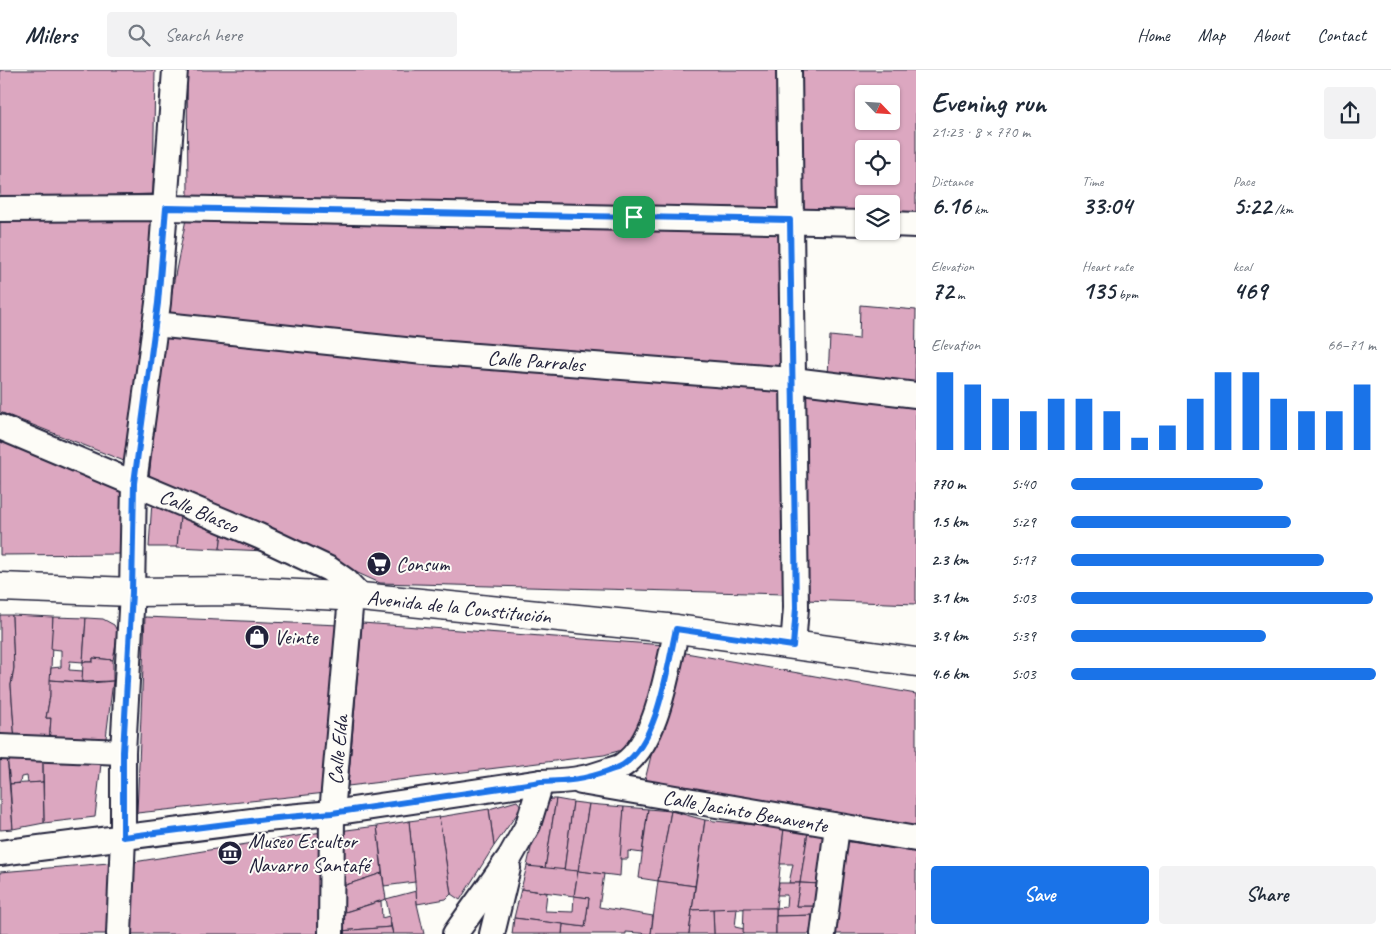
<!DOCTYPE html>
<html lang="en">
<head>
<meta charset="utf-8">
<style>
	:root { --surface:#fff; --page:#f2f2f3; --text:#1f2937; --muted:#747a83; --line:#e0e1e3; --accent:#1a73e8 }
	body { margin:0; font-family:Caveat,sans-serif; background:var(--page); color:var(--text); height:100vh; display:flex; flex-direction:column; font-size:19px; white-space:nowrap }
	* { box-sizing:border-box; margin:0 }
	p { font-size:16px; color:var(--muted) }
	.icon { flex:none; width:28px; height:28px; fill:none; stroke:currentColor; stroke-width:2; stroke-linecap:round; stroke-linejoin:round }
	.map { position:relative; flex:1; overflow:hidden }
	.panel { display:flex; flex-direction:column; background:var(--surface); width:475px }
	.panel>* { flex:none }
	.needle { width:32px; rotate:115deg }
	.tools { position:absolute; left:855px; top:15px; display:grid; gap:10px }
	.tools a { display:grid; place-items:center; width:45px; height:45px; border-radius:5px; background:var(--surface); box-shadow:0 1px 4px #0004; font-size:25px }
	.pin { position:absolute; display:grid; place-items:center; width:42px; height:42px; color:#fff; margin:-21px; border-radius:10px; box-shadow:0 2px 8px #0006 }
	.round { display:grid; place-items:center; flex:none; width:52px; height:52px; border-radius:5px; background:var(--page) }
	.headline { display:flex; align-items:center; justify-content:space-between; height:85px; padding:0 15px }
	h1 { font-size:28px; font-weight:600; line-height:38px }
	.metrics { display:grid; grid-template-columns:repeat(3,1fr); gap:8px; height:85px; padding:5px 15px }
	.metrics div { display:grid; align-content:center }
	.metrics b { font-size:25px; font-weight:600 }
	.metrics small { font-size:14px; font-weight:400 }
	.metrics p { font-size:14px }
	.chart { height:140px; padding:10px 15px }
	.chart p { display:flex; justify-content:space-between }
	.chart svg { width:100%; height:90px; margin-top:5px; stroke:var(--accent); stroke-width:6 }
	.action { display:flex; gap:10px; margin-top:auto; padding:10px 15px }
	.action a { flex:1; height:58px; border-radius:5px; background:var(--accent); color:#fff; font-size:20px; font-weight:600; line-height:58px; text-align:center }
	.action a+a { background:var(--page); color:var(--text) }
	ul { padding:0 15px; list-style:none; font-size:16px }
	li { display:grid; grid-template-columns:80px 60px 1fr; align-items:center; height:38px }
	li i { height:12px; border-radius:6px; background:var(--accent) }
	header { display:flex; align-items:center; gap:30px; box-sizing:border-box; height:70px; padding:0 25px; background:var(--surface); border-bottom:1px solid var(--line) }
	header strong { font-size:24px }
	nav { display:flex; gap:28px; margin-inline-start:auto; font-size:18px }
	.search { width:350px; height:45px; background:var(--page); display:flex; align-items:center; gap:12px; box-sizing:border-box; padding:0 18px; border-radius:5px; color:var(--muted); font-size:19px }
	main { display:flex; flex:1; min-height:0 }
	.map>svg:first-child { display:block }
</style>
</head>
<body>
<header>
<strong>Milers</strong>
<div class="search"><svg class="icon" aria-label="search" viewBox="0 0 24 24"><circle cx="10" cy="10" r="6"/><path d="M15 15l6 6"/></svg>Search here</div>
<nav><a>Home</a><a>Map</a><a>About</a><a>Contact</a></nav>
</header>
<main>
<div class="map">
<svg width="916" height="864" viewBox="0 0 916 864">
	<rect width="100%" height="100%" fill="#fdfcf7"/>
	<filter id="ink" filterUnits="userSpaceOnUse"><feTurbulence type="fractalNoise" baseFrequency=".02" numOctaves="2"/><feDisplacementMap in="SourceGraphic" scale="10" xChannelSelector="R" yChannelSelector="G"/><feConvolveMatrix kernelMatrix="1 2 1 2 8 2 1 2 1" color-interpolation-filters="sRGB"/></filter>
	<g filter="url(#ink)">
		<g fill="#dca7c0" stroke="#22223b" fill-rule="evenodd">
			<polygon points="0,0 155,0 153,124 0,129"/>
			<polygon points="187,0 781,0 779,138 188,127"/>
			<path d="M801,0H916V143H891V134H864V142L804,140ZM864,24H891V51H864ZM864,79H891V106H864Z"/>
			<polygon points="157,146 152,232 124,391 0,342 0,147"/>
			<polygon points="186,149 782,163 786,306 166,252"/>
			<polygon points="860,235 916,240 915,315 828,307 830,266 859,269"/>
			<polygon points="164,264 782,321 784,524 380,513 149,409"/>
			<polygon points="803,324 916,336 916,534 805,530"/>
			<polygon points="0,368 124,419 124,484 0,485"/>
			<polygon points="152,431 181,437 177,477 149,477"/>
			<polygon points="181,437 223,454 220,479 177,477"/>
			<polygon points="223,454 266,481 220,479"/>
			<polygon points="0,545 12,545 14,598 11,615 15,672 0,672"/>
			<polygon points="12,545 53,547 50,626 46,648 51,648 49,674 15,672 11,615 14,598"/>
			<polygon points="53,547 86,548 83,592 70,591 69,600 83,601 82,612 50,610 51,598 61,597 61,580 51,579"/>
			<polygon points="145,547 340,555 326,723 137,743"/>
			<polygon points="86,548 103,549 114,555 117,561 117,569 113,590 93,588 93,592 83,592"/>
			<polygon points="362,553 665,575 640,668 629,678 604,685 348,716"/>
			<polygon points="686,583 916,624 916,759 644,714 675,589"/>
			<polygon points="93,588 113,590 113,611 82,612 83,592 93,592"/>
			<polygon points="50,610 90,613 113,611 105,676 49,674 51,648 46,648 50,626"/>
			<polygon points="0,685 7,685 13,759 0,760"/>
			<polygon points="7,685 43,686 43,712 28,713 27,706 21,707 20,713 10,714"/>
			<polygon points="102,685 95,747 44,753 43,686"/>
			<polygon points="43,712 44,753 13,759 10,714"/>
			<polygon points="542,729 556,729 545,799 527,796"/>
			<polygon points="556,729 573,732 564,801 545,799"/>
			<polygon points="517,731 522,737 494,776 489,739"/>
			<polygon points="573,732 589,734 578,801 564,801"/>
			<polygon points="589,734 624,737 620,806 578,801"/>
			<polygon points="624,737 648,739 642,783 628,781 628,789 620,789"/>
			<polygon points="489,739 494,776 460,830 451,824 439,747"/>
			<polygon points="648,739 671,741 658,811 639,808"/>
			<polygon points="671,741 705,750 695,816 658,811"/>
			<polygon points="439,747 451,824 446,829 417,834 409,751"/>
			<polygon points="705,750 784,758 776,838 692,840"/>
			<polygon points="409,751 415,812 384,816 377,756"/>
			<polygon points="377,756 382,803 340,817 339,761"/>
			<polygon points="784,758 808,762 800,813 789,813 793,794 780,794"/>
			<polygon points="322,762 321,864 131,864 134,792"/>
			<polygon points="808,762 828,765 821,814 800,813"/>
			<polygon points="844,771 916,782 916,864 832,864"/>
			<polygon points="109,793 107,864 0,864 0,802"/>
			<polygon points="527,796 578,801 574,826 521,819"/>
			<polygon points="578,801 604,804 599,837 653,846 651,864 626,862 626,864 562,864 563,854 585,857 589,828 574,826"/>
			<polygon points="382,803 386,829 339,844 340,817"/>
			<polygon points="658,811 695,816 689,864 651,864"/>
			<polygon points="779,813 800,813 796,836 819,836 817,845 776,846 776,838 786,837 787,825 777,825"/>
			<polygon points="800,813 821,814 819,836 796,836"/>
			<polygon points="521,819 547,823 545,841 573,842 574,826 589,828 585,857 514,848"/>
			<polygon points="416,821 417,834 424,864 393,864 386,829"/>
			<polygon points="381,831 382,848 389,846 391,857 340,861 339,844"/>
			<polygon points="737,838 735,857 744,859 743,864 714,864 713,839"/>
			<polygon points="744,838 776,838 776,864 743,864"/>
			<polygon points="713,839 714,864 689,864 692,840"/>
			<polygon points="817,845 815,864 776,864 776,846"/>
			<polygon points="514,848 563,854 562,864 512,864"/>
			<polygon points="391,857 393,864 340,864 340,861"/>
		</g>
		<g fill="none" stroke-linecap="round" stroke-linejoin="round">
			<defs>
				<g id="minor">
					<polyline points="789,0 796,538 793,576"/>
					<polyline points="0,139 166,138 864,153"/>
					<polyline points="891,154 916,155"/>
					<polyline points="155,254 424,282 793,310 916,325"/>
					<polyline points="0,357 259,466 329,499 346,511 361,527"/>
					<polyline points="0,677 123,682"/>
					<polyline points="581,712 916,769"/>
					<path d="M0,783L266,749L332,743L541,712C567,711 584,710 608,701C613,699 619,698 623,695C658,672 667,599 677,559"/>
					<polyline points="119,864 123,767 123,682 132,522 134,413 158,233 175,0"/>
					<polyline points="331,864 332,743 351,527"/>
					<polyline points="455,864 510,787 528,755 541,712"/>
					<polyline points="492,864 508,798"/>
					<polyline points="823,864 837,757"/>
				</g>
				<polyline id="tertiary" points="0,517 132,522 236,521 361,527 677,559 916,592"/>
			</defs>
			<use href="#minor" stroke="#22223b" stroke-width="28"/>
			<use href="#tertiary" stroke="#22223b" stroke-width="31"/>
			<use href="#minor" stroke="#fdfcf7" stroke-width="24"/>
			<use href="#tertiary" stroke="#fdfcf7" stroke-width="28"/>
		</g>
	</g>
	<g fill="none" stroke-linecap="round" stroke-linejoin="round" filter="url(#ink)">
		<defs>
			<path id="route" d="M166,138L790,150L796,538L793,576L676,559C667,599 658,672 623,695C619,698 613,699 608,701C584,710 567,711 541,712L332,743L266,749L123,767V682L132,522L134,413L158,233Z"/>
		</defs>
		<use href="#route" stroke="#fff" stroke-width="10"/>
		<use href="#route" stroke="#1a73e8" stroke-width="6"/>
	</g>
	<defs>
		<symbol id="supermarket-disc" viewBox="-11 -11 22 22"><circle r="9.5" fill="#22223b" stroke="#fdfcf7"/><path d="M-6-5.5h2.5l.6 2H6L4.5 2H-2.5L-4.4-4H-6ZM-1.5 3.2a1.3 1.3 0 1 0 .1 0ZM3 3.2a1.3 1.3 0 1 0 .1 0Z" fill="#fff"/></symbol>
		<symbol id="shop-disc" viewBox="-11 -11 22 22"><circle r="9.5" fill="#22223b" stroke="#fdfcf7"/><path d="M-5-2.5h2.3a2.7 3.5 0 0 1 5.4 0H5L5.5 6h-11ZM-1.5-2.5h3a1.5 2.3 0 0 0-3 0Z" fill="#fff"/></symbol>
		<symbol id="museum-disc" viewBox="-11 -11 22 22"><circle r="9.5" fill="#22223b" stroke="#fdfcf7"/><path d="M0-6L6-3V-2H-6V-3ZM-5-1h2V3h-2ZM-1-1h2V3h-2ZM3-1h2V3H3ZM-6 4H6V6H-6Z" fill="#fff"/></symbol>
	</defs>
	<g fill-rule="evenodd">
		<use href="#supermarket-disc" x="365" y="480" width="28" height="28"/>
		<use href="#shop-disc" x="243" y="553" width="28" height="28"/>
		<use href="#museum-disc" x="216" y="769" width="28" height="28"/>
	</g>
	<g text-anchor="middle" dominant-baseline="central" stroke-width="4" stroke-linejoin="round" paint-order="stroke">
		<g font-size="21" fill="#22223b" stroke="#fdfcf7">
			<text transform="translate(536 291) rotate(4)">Calle Parrales</text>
			<text transform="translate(199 441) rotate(23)">Calle Blasco</text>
			<text transform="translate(459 537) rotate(6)">Avenida de la Constitución</text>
			<text transform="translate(338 680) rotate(-85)">Calle Elda</text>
			<text transform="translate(745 741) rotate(10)">Calle Jacinto Benavente</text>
		</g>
		<g font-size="21" fill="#22223b" stroke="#fdfcf7" text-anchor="start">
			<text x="396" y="494">Consum</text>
			<text x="274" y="567">Veinte</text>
			<text x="248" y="771">Museo Escultor<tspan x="248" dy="24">Navarro Santafé</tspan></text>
		</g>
	</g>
</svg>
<div class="tools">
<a><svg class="needle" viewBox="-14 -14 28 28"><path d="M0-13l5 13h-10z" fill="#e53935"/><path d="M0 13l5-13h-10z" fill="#747a83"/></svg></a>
<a><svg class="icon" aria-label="locate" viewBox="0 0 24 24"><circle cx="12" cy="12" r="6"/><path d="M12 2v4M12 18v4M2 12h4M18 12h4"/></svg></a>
<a><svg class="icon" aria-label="layers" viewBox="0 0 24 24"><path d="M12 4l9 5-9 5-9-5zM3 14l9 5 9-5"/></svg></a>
</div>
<div class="pin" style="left:634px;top:147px;background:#1e9e55"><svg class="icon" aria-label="arrive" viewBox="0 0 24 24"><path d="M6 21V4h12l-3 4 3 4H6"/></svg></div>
</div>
<section class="panel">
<div class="headline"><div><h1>Evening run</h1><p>21:23 · 8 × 770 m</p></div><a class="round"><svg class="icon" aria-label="share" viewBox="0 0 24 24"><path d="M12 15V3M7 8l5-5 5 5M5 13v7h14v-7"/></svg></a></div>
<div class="metrics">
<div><p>Distance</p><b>6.16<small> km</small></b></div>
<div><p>Time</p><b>33:04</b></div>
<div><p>Pace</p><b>5:22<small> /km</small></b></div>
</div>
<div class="metrics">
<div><p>Elevation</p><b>72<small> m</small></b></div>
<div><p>Heart rate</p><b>135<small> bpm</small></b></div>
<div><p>kcal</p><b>469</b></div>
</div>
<div class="chart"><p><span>Elevation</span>66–71 m</p>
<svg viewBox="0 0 160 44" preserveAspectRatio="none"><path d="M5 44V6M15 44V12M25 44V19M35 44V25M45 44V19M55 44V19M65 44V25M75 44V38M85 44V32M95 44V19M105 44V6M115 44V6M125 44V19M135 44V25M145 44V25M155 44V12"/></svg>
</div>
<ul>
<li><b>770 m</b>5:40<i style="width:63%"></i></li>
<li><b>1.5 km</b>5:29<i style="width:72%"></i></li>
<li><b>2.3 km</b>5:17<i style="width:83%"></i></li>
<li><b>3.1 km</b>5:03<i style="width:99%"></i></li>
<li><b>3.9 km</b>5:39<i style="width:64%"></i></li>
<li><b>4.6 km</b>5:03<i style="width:100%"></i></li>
</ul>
<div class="action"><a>Save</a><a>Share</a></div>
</section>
</main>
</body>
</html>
